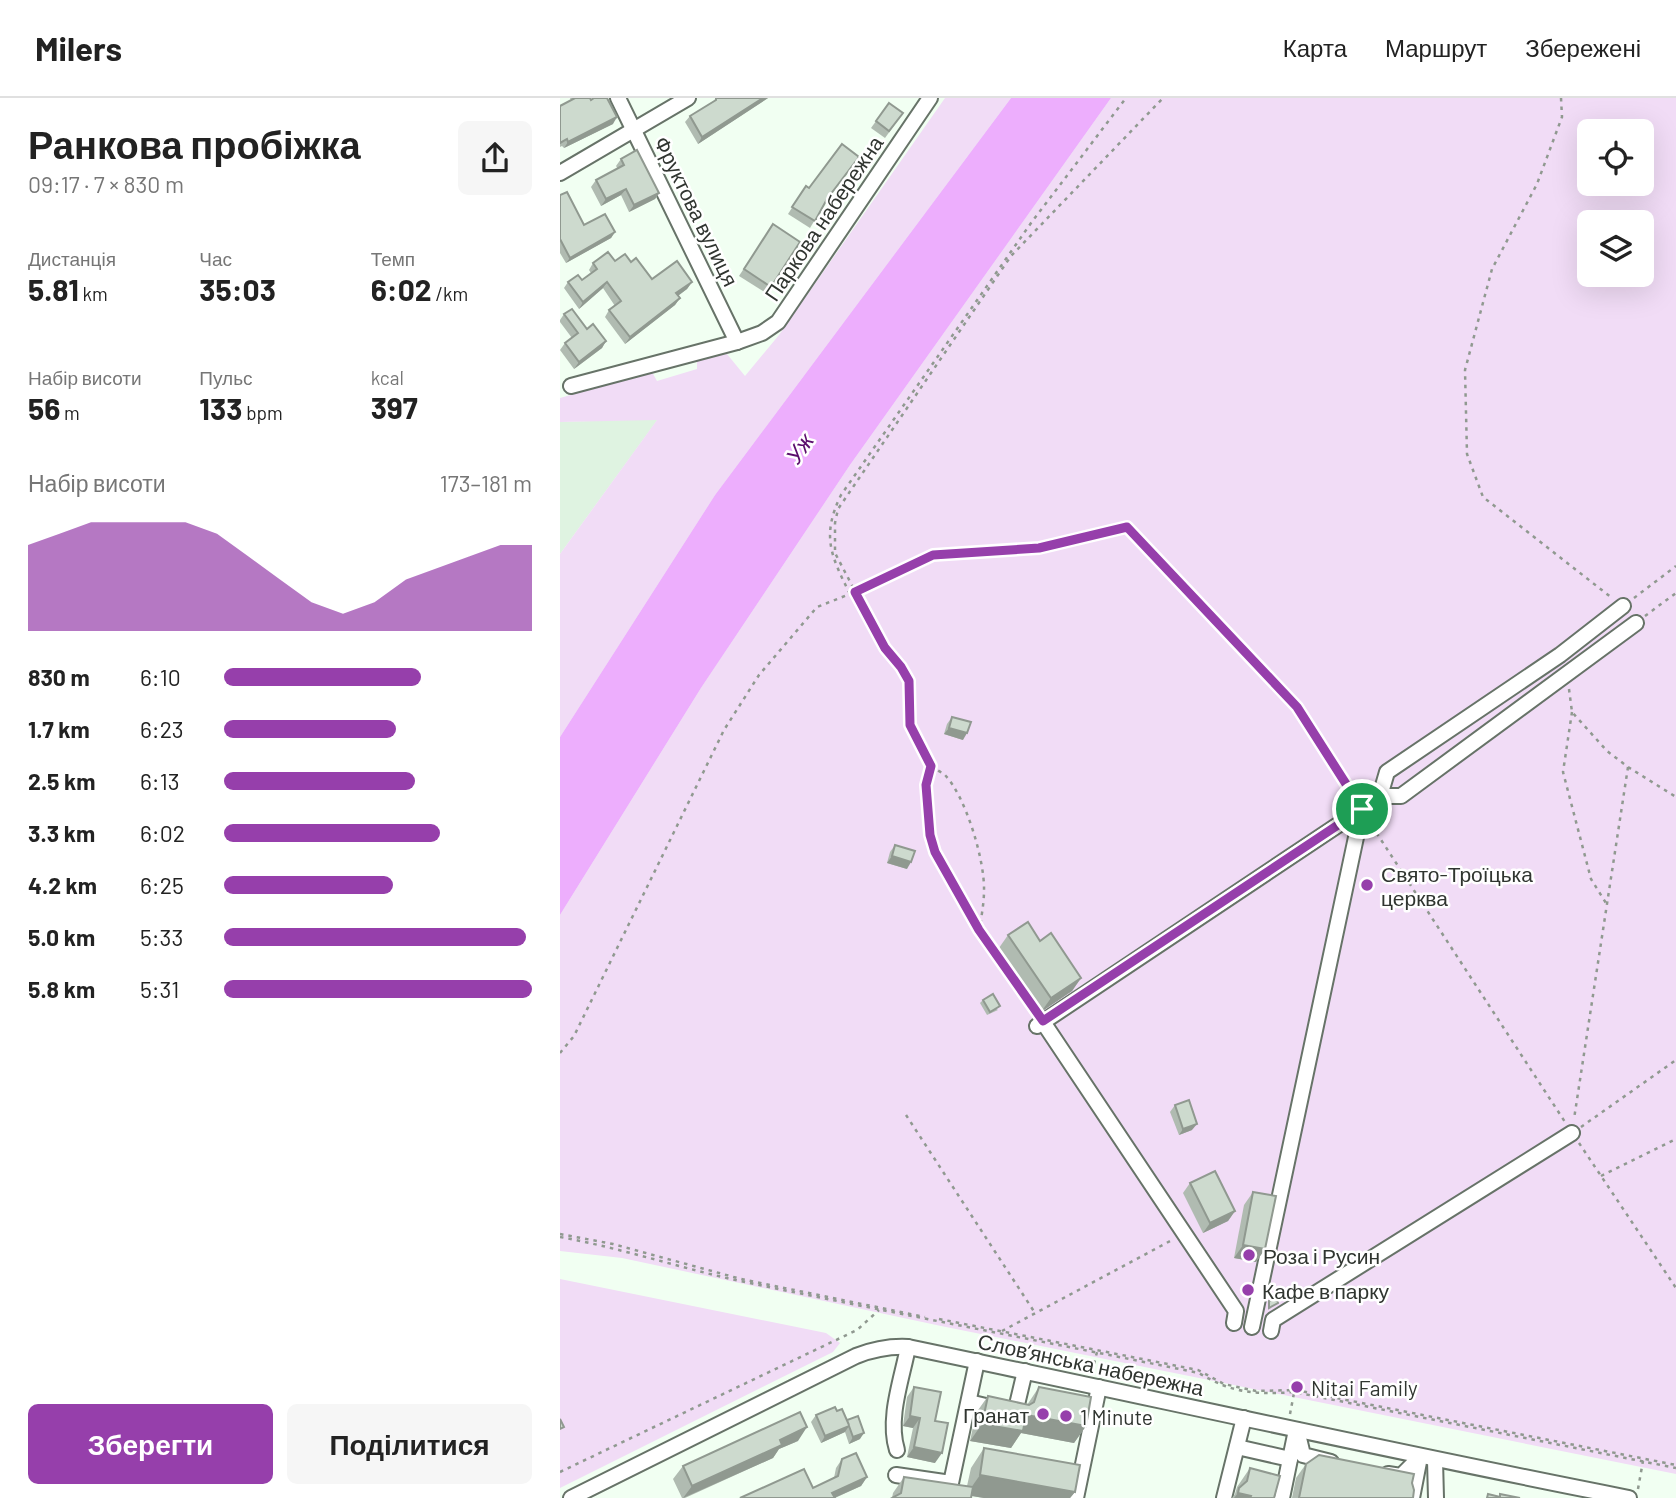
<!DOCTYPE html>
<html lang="uk">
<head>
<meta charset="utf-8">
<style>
	:root { --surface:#fff; --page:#f6f6f6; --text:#222; --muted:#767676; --line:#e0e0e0; --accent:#963fab }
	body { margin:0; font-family:Barlow,sans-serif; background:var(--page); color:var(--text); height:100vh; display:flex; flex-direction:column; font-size:26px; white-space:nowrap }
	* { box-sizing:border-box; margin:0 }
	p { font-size:23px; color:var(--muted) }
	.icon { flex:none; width:38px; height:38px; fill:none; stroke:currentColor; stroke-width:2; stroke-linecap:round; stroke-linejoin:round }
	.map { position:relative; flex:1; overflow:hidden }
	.panel { display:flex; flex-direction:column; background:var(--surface); width:560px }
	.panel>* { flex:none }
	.controls { position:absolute; left:1017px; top:21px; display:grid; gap:14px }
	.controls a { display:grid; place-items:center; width:77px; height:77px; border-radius:10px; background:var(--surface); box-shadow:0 7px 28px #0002; font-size:35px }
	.pin { position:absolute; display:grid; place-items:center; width:60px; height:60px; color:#fff; margin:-30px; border:4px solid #fff; border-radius:50%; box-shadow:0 2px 7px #0007 }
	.round { display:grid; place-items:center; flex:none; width:74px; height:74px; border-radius:10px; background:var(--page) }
	.overview { display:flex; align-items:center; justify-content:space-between; height:119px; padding:0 28px }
	h1 { font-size:38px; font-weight:700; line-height:52px }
	.metrics { display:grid; grid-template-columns:repeat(3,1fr); gap:10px; height:119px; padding:7px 28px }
	.metrics div { display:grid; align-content:center }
	.metrics b { font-size:30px; font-weight:700 }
	.metrics small { font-size:19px; font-weight:400 }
	.metrics p { font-size:19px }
	.chart { height:196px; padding:14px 28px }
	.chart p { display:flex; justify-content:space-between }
	.chart svg { width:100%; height:126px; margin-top:7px; fill:var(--accent); opacity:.7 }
	.cta { display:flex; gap:14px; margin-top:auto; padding:14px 28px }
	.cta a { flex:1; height:80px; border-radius:10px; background:var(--accent); color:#fff; font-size:28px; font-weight:700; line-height:80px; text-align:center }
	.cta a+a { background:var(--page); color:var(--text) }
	ul { padding:0 28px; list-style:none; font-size:23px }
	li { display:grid; grid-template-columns:112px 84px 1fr; align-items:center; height:52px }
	li i { height:18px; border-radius:9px; background:var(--accent) }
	header { display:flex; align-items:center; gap:42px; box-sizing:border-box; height:98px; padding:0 35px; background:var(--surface); border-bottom:2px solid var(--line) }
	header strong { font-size:33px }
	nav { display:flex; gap:38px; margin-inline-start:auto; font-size:24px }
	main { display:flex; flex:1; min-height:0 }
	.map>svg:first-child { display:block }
</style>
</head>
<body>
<header>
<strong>Milers</strong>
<nav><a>Карта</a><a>Маршрут</a><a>Збережені</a></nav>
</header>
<main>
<section class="panel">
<div class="overview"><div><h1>Ранкова пробіжка</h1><p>09:17 · 7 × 830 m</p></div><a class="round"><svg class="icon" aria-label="share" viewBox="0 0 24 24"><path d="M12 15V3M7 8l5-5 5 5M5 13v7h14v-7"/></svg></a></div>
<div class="metrics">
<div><p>Дистанція</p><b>5.81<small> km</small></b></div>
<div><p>Час</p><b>35:03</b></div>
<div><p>Темп</p><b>6:02<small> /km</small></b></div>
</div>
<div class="metrics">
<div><p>Набір висоти</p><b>56<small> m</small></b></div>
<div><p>Пульс</p><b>133<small> bpm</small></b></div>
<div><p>kcal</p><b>397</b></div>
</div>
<div class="chart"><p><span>Набір висоти</span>173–181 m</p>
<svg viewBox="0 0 160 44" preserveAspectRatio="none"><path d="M0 44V14L10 10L20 6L30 6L40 6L50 6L60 10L70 18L80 26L90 34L100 38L110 34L120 26L130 22L140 18L150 14L160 14V44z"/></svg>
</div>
<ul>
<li><b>830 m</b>6:10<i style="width:64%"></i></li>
<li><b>1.7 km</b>6:23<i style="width:56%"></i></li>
<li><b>2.5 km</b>6:13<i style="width:62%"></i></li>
<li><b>3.3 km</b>6:02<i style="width:70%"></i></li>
<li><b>4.2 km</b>6:25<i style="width:55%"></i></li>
<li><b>5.0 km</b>5:33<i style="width:98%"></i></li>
<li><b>5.8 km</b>5:31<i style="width:100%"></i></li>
</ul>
<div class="cta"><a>Зберегти</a><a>Поділитися</a></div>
</section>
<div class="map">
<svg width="1116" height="1400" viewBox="0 0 1116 1400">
	<rect width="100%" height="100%" fill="#f1fff2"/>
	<polygon fill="#dff3e1" points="98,321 0,456 0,324"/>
	<g fill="#f1dcf6" fill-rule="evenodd">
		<polygon points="385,0 451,0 155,397 0,639 0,456 97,322 0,324 0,300 92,274 97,283 137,271 137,261 167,256 185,278 219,237"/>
		<path d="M551,0H1116V1376L381,1228L62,1160L0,1153V817L141,590L290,367ZM1029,33H1082V86H1029ZM1029,124H1082V177H1029Z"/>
		<polygon points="0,1181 266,1235 280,1245 273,1254 0,1390"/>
	</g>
	<polygon fill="#edaefd" points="451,0 551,0 290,367 141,590 0,817 0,639 155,397"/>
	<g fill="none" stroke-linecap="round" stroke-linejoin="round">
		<defs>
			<g id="minor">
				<polyline points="58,0 177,244"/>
				<polyline points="0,75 128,0"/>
				<polyline points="11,288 177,244 202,235 218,224 370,0"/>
				<polyline points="820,698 841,698 1076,525"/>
				<polyline points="483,924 676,1213 674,1225"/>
				<polyline points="477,928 802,711 820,698 827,674 1000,557 1063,508"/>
				<polyline points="692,1229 802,711"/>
				<polyline points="711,1233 713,1222 1012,1035"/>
				<polyline points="409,1304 455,1315 465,1273"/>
				<polyline points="737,1332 743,1357 771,1364"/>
				<polyline points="677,1349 730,1361"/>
				<path d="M337,1352C327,1320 342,1281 348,1249"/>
				<polyline points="875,1362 876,1400"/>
				<polyline points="828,1376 841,1378 860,1359"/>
				<polyline points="336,1377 391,1385 417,1263"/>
				<path d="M11,1400L296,1258C314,1251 329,1248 348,1249C588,1299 828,1353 1069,1400"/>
				<polyline points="516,1400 539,1289"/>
				<polyline points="664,1400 684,1320"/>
				<polyline points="722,1400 735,1337"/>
				<polyline points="852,1400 860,1359"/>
			</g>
		</defs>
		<use href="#minor" stroke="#677368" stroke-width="18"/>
		<g stroke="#909990" stroke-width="2.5" stroke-dasharray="3.5 5" stroke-linecap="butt">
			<polyline points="1001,0 1002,19 977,86 932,171 905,272 907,356 923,399 1052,500"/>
			<path d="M290,496C271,458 261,438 281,397L471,125L566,0"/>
			<polyline points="1074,500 1116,468"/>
			<polyline points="1085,518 1116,495"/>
			<polyline points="1009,591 1012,614 1047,653 1068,669 1014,1021"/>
			<polyline points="1012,614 1003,674 1031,781 1046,805"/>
			<path d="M371,668C375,671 381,674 385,677C406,699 425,763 424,793C424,806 421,819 420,831"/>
			<polyline points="1068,669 1116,699"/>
			<polyline points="812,728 1005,1024"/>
			<polyline points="476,914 419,833 375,754 370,737 366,687 371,668 350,627 349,583 341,569 325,550 275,455 275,425 278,411 451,158 603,0"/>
			<polyline points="0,955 14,938 164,632 199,577 257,509 295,494 373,457 479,450 567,429 737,609 796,701"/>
			<polyline points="346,1017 475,1215"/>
			<polyline points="1021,1029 1116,962"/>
			<polyline points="1019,1045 1116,1190"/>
			<polyline points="1041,1078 1116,1041"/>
			<polyline points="0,1136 53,1146 181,1181 365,1219"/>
			<path d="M0,1139C61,1150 120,1170 180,1183C333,1215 486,1244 639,1275C672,1295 695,1297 734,1294L1116,1370"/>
			<polyline points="379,1221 638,1272 664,1286 696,1293 736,1292 1116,1367"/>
			<polyline points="442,1233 612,1142"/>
			<polyline points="532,1274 537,1254"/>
			<polyline points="730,1316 734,1295"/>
			<polyline points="0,1374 297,1232 319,1212"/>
			<polyline points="1078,1391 1083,1363"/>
		</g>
		<use href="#minor" stroke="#fff" stroke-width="14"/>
	</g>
	<g fill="#b0bbb1">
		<polygon points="10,0 30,0 53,26 4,50 2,48 0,49 0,8 11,2"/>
		<polygon points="156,0 208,0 138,46 125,24 130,18 153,4"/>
		<polygon points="329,5 343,15 325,40 311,30"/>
		<polygon points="61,61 99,95 95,101 69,114 61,97 41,108 31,89 36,82 58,71 56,68"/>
		<polygon points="246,88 266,103 250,130 228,116"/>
		<polygon points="0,97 24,127 55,134 51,140 6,165 0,155"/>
		<polygon points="213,126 240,144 206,195 179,178"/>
		<polygon points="55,163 71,164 92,181 132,184 127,191 118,198 120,200 115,207 65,246 45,219 49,212 55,208 43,190 19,211 4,190 8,184 22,182 31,175 29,172 33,165"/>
		<polygon points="4,216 46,243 42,250 14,271 0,252 5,245 12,240 0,224 0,222"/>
		<polygon points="392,619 403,642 384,636 387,626"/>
		<polygon points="335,747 347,771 327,765 330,754"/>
		<polygon points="448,837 480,843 521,880 512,893 481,914 439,850"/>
		<polygon points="423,902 438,912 427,917 420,905"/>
		<polygon points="615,1007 632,1032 619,1037 610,1014"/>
		<polygon points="630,1085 675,1113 668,1123 643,1135 623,1095"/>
		<polygon points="693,1094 705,1151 696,1164 674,1160 684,1107"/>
		<polygon points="354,1289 375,1323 375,1365 347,1359 353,1330 343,1328 347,1299"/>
		<polygon points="479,1289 526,1328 514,1345 461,1335 451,1350 410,1343 416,1315 428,1298 467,1307"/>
		<polygon points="277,1313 287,1322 300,1341 289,1346 285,1334 261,1345 251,1324 256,1317"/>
		<polygon points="238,1343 219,1351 213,1360 125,1400 122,1400 113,1381 123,1368"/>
		<polygon points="424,1350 515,1394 510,1400 424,1400 412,1398 332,1400 333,1395 344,1379 407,1388 411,1370"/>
		<polygon points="282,1361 307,1379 301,1388 275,1400 253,1390 274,1380 276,1370"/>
		<polygon points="746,1366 852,1385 853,1400 732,1400 736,1380"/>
		<polygon points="690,1370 714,1400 672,1400 675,1396 677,1389"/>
	</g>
	<g fill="#909990">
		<polygon points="203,0 208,0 138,46 142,39"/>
		<polygon points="57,19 53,26 4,50 8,44"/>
		<polygon points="66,91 61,97 41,108 46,101"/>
		<polygon points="99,95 95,101 69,114 74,107"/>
		<polygon points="55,134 51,140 6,165 10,160"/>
		<polygon points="47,184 43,190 19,211 23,204"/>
		<polygon points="132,184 127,191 112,202 116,195"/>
		<polygon points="120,200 115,207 65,246 70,239"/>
		<polygon points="46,243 42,250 14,271 19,264"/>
		<polygon points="389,630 407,635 403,642 384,636"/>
		<polygon points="332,758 351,764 347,771 327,765"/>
		<polygon points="521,880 512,893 481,914 491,900"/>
		<polygon points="637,1026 632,1032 619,1037 623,1031"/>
		<polygon points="675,1113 668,1123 643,1135 650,1125"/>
		<polygon points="683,1147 705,1151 696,1164 674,1160"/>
		<polygon points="466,1317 526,1328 514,1345 461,1335 451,1350 410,1343 422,1326"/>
		<polygon points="350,1318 360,1320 353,1330 343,1328"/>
		<polygon points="289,1328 285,1334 261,1345 265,1338"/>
		<polygon points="247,1329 238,1343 219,1351 213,1360 123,1400 132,1388 220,1342"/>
		<polygon points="304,1335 300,1341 289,1346 293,1339"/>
		<polygon points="354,1349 382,1355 375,1365 347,1359"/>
		<polygon points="420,1377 515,1394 510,1400 424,1400 406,1397"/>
		<polygon points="307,1379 301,1388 274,1400 272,1395"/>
		<polygon points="678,1395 691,1398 690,1400 674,1400"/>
	</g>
	<g fill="#cddace" stroke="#909990" stroke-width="2">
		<polygon points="15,0 30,0 31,2 34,0 47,0 57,19 8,44 7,41 0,45 0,8"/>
		<polygon points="156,0 203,0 142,39 130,18 156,2"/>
		<polygon points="329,5 343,15 329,33 316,23"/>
		<polygon points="282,46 299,59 267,101 255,123 232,109 246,88 249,90"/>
		<polygon points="77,52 99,95 74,107 66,91 46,101 36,82 64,67 61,61"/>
		<polygon points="7,94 24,127 45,116 55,134 10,160 0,141 0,97"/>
		<polygon points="213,126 240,144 211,189 184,171"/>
		<polygon points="48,154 55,163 65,156 71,164 76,160 92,181 117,163 132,184 116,195 120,200 70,239 49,212 61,203 47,184 23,204 8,184 18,177 22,182 37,171 33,165"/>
		<polygon points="12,211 27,231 33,226 46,243 19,264 5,245 18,235 4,216"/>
		<polygon points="392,619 411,624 407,635 389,630"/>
		<polygon points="335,747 355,753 351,764 332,758"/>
		<polygon points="468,824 480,843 491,835 521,880 491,900 448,837"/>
		<polygon points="433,896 440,908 430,914 423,902"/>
		<polygon points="629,1002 637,1026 623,1031 615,1007"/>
		<polygon points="655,1073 675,1113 650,1125 630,1085"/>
		<polygon points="693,1094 716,1098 705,1151 683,1147"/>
		<polygon points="717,1201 718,1205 709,1210 709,1203"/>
		<polygon points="354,1289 381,1294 375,1323 388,1325 382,1355 354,1349 360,1320 350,1318"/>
		<polygon points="479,1289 531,1299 526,1328 466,1317 463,1333 422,1326 428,1298 469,1307 474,1304"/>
		<polygon points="275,1309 277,1313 282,1311 289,1327 287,1322 298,1318 304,1335 293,1339 289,1328 265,1338 256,1317"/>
		<polygon points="240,1314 247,1329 220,1342 222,1347 132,1388 123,1368"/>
		<polygon points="0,1321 4,1329 0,1331"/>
		<polygon points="424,1350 520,1367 515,1394 420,1377"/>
		<polygon points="296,1355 307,1379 272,1395 275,1400 180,1400 244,1371 253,1390 278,1378 282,1361"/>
		<polygon points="759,1357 854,1376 852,1385 854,1392 853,1400 739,1400 746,1366"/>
		<polygon points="690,1370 720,1378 714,1400 690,1400 691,1398 678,1395 679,1390 687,1383"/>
		<polygon points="344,1379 413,1389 411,1400 332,1400 341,1395"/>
		<polygon points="928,1396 940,1399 940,1396 960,1400 927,1400"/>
	</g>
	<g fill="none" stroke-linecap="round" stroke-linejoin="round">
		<defs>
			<polygon id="route" points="567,429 737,609 802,711 483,923 419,832 375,754 370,737 366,687 371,668 350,627 349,583 341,569 325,550 295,494 373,457 479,450"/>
		</defs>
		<use href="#route" stroke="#fff" stroke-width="14"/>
		<use href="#route" stroke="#963fab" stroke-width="9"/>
	</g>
	<g fill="#963fab" stroke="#fff" stroke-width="2.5">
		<circle cx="807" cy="787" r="7"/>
		<circle cx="689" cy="1157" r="7"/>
		<circle cx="688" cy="1192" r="7"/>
		<circle cx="737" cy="1289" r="7"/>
		<circle cx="483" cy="1316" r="7"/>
		<circle cx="506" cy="1318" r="7"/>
	</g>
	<g text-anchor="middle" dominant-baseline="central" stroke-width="5" stroke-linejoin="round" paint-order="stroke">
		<g font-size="21" fill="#303530" stroke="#fff">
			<text transform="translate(137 113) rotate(64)">Фруктова вулиця</text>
			<text transform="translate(263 120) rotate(-56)">Паркова набережна</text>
			<text transform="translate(531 1266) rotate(12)">Словʼянська набережна</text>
		</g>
		<g font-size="21" fill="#303530" stroke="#fff" text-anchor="start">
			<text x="821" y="775">Свято-Троїцька<tspan x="821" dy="24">церква</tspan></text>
			<text x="703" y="1157">Роза і Русин</text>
			<text x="702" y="1192">Кафе в парку</text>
			<text x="751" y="1289">Nitai Family</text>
			<text x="469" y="1316" text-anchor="end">Гранат</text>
			<text x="520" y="1318">1 Minute</text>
		</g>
		<g font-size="23" font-style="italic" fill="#5b0d6c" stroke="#fff">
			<text transform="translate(239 350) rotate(-56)">Уж</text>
		</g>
	</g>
</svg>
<div class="controls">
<a><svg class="icon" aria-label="locate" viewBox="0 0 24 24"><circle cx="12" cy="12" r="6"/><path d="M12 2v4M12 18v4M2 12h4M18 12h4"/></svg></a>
<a><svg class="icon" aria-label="layers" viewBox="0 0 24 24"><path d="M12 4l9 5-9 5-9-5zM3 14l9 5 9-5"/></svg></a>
</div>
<div class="pin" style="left:802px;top:711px;background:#1e9e55"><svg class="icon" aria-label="arrive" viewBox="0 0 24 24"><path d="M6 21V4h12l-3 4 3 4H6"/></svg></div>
</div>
</main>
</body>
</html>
